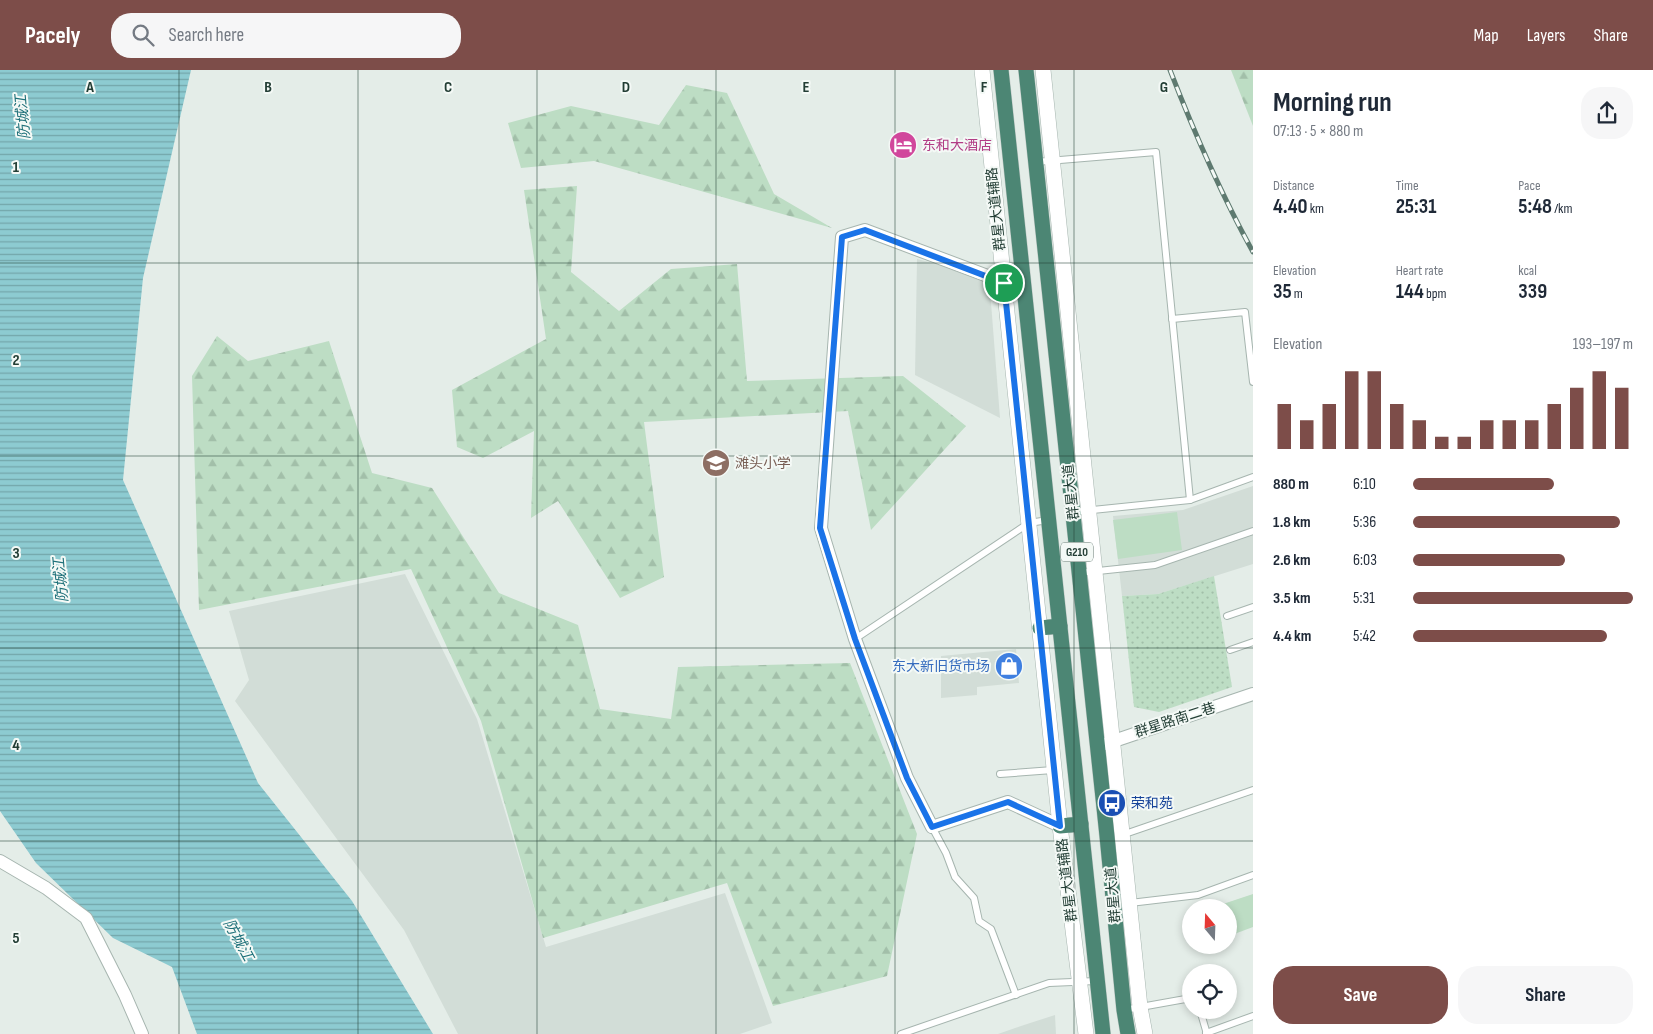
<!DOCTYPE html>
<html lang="en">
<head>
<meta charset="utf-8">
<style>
	:root { --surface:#fff; --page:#f6f6f7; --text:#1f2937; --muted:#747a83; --accent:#7d4d49 }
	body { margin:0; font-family:"Sofia Sans Condensed","Noto Sans SC",sans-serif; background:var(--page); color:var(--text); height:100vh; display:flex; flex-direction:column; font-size:19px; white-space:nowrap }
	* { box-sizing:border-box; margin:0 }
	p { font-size:16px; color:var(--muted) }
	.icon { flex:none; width:28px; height:28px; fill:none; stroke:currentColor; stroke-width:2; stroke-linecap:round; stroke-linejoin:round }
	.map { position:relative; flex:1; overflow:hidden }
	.details { display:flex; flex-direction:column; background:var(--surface); width:400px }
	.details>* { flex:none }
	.needle { width:32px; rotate:341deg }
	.fabs { position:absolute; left:1182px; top:829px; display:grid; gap:10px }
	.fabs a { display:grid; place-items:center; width:55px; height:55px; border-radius:50%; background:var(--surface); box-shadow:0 2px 8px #0003; font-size:25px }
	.pin { position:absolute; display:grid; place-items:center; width:42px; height:42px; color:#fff; margin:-21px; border:2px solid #fff; border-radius:50%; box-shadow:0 1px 5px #0007 }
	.round { display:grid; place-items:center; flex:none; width:52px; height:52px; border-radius:20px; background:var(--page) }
	.overview { display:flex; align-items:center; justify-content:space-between; height:85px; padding:0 20px }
	h1 { font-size:28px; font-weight:700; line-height:38px }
	.metrics { display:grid; grid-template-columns:repeat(3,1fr); gap:8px; height:85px; padding:5px 20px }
	.metrics div { display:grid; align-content:center }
	.metrics b { font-size:21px; font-weight:700 }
	.metrics small { font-size:14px; font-weight:400 }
	.metrics p { font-size:14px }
	.chart { height:140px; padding:10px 20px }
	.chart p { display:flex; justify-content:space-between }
	.chart svg { width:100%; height:90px; margin-top:5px; stroke:var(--accent); stroke-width:6 }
	.action { display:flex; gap:10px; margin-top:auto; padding:10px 20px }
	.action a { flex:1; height:58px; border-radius:20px; background:var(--accent); color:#fff; font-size:20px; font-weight:700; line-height:58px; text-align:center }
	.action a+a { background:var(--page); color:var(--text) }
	ul { padding:0 20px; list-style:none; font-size:16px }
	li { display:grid; grid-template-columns:80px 60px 1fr; align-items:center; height:38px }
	li i { height:12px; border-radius:6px; background:var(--accent) }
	header { display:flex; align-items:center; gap:30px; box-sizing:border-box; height:70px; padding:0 25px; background:var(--accent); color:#fff }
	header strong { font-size:24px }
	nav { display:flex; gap:28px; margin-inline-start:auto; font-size:18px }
	.search { width:350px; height:45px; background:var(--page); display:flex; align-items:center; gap:12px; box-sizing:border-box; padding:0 18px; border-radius:20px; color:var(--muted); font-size:19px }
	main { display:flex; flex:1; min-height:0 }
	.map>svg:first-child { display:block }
</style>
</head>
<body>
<header>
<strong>Pacely</strong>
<div class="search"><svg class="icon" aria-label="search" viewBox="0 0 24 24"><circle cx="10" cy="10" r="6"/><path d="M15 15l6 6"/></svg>Search here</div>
<nav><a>Map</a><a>Layers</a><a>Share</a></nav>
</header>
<main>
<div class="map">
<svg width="1253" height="964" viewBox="0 0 1253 964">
	<defs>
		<pattern id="grass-dots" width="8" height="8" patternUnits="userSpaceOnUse" patternTransform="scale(1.25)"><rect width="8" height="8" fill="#bdddc4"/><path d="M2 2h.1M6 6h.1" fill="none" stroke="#a2bfa9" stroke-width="1.8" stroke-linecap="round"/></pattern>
		<pattern id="forest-firs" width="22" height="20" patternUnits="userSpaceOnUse" patternTransform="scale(1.25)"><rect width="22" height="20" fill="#bdddc4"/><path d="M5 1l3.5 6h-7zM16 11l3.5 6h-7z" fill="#a2bfa9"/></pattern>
		<pattern id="water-rules" width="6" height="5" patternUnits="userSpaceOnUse" patternTransform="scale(1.25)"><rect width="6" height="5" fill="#8dcbd1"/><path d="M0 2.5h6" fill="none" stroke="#73a6aa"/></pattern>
	</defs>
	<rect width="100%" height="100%" fill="#e4ede8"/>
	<g fill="#d2ddd7">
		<polygon points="917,189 989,207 1000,348 915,305"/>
		<polygon points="1253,416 1253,494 1158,524 1122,526 1113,446 1183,440"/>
		<polygon points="405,504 477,649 546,877 725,823 772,953 740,964 458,964 404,860 235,631 249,610 229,541"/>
		<polygon points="1016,579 1019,613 977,617 977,625 941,628 941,586"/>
		<polygon points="1055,945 1056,964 998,964 1024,955"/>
	</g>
	<polygon fill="url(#grass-dots)" points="1214,506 1232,617 1159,642 1134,637 1122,526 1158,524"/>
	<g fill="url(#forest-firs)">
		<polygon points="1231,0 1253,0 1253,56"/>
		<polygon points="686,15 727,23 774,124 832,158 594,91 521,98 508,53 571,36 659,55"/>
		<polygon points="577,116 571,202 619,241 671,199 737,194 747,311 903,306 966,356 871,460 848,341 644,352 664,507 620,528 558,431 531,448 534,361 483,388 457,377 452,320 546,269 524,120"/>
		<polygon points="217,266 248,291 329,271 372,403 432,418 499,523 578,555 600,639 671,649 678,597 850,593 917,764 887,906 773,936 727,813 543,868 481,651 411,499 199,540 192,306"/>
	</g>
	<g fill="#bdddc4">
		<polygon points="1177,442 1182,480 1118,489 1113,450"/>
		<polygon points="1253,824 1253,857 1229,866 1229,838 1214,837"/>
	</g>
	<polygon fill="url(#water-rules)" points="0,0 191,0 143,208 123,410 258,713 352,831 433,964 197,964 172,897 113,868 36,793 0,741"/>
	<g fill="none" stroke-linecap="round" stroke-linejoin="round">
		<defs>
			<g id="service">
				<polyline points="1036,92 1156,82 1190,430"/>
				<polyline points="1172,249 1245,242 1253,312"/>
				<polyline points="1073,442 1190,430 1253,407"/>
				<polyline points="1079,503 1155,495 1253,461"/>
				<polyline points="1227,546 1253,537"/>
				<polyline points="855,569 1029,453 1048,450"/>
				<polyline points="1230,580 1253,572"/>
				<polyline points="1000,704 1053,700"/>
				<polyline points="932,757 946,783 955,807 974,828 979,851 991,859 1016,925"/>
				<polyline points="1122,765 1253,720"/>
				<polyline points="1130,833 1198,825 1253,805"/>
				<polyline points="1124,940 1191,928"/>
				<polyline points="1200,940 1207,964"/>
				<polyline points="1206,963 1253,946"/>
				<polyline points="901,964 1049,913 1096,911"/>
			</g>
			<g id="minor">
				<polyline points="1025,220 865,160 842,167 821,458 855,569 907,708 932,757 1008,732 1060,756"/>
				<polyline points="1105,674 1253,624"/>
				<polyline points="0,791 46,818 86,848 125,925 142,964"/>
			</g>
			<g id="tertiary">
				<polyline points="982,0 1060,756 1086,964"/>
				<polyline points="1043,0 1140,937 1145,964"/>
			</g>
			<g id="trunk">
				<polyline points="1001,0 1103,964"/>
				<polyline points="1026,0 1107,766 1124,940 1128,964"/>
				<polyline points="1040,558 1060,556"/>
				<polyline points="1060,756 1081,754"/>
			</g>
		</defs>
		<use href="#service" stroke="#a6b5af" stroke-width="8"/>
		<use href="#minor" stroke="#a6b5af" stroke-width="14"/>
		<use href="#tertiary" stroke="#a6b5af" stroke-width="16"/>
		<use href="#trunk" stroke="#c1c9c6" stroke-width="16"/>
		<use href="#service" stroke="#fff" stroke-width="6"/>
		<use href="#minor" stroke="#fff" stroke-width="12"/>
		<use href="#tertiary" stroke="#fff" stroke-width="15"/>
		<use href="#trunk" stroke="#4c8674" stroke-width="15"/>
		<defs>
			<path id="rail" d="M1170,0C1194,62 1221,124 1253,182"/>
		</defs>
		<use href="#rail" stroke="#5e7a70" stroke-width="5"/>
		<use href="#rail" stroke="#f4f9f6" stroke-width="3" stroke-dasharray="9" stroke-linecap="butt"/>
	</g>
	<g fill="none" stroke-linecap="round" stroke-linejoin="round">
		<defs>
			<polygon id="route" points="865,160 1004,213 1060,756 1008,732 932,757 907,708 855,569 820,458 842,167"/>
		</defs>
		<use href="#route" stroke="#fff" stroke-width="10"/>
		<use href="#route" stroke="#1a73e8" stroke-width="6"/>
	</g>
	<path fill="none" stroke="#233e35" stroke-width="1" stroke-opacity="0.55" d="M179,0V964M358,0V964M537,0V964M716,0V964M895,0V964M1074,0V964M0,193H1253M0,386H1253M0,578H1253M0,771H1253"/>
	<defs>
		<symbol id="hotel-disc" viewBox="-11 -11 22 22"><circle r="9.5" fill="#d1479c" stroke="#f4f9f6"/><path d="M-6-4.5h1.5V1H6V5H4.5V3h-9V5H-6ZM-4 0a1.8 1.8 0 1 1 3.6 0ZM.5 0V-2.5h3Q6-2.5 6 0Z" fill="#fff"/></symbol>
		<symbol id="school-disc" viewBox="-11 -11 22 22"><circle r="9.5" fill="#8d6e63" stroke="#f4f9f6"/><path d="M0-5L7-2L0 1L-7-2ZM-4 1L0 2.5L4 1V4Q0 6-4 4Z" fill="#fff"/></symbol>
		<symbol id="shop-disc" viewBox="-11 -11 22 22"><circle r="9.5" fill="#3f7fe0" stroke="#f4f9f6"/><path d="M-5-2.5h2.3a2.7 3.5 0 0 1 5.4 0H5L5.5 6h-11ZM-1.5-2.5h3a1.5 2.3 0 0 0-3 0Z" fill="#fff"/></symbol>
		<symbol id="bus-disc" viewBox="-11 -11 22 22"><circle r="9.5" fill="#1a4fb4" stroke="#f4f9f6"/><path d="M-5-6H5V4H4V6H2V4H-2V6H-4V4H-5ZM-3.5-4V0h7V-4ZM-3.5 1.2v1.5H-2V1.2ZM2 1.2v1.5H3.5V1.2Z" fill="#fff"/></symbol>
	</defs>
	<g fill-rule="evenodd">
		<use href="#hotel-disc" x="887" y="59" width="32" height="32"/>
		<use href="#school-disc" x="700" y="377" width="32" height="32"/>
		<use href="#shop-disc" x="993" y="580" width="32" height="32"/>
		<use href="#bus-disc" x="1096" y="717" width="32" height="32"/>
	</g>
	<g text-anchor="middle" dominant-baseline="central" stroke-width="4" stroke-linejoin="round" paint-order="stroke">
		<rect fill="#f4f9f6" stroke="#62766f" stroke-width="1" x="1061" y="472.5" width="32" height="19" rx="4"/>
		<g font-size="12" font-weight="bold" fill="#233e35">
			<text x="1077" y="482">G210</text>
		</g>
		<g font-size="14" fill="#b23c85" stroke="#f4f9f6" text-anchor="start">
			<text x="922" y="75">东和大酒店</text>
		</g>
		<g font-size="14" fill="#233e35" stroke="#f4f9f6">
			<text transform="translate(996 139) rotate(-96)">群星大道辅路</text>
			<text transform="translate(1071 422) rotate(-96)">群星大道</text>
			<text transform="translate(1175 650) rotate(-18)">群星路南二巷</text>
			<text transform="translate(1067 810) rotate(-97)">群星大道辅路</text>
			<text transform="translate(1113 825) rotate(-95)">群星大道</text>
		</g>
		<g font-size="14" fill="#785e54" stroke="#f4f9f6" text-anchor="start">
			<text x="735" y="393">滩头小学</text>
		</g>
		<g font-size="14" fill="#366cbe" stroke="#f4f9f6" text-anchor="end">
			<text x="990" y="596">东大新旧货市场</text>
		</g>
		<g font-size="14" fill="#164399" stroke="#f4f9f6" text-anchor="start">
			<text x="1131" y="733">荣和苑</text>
		</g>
		<g font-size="15" font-style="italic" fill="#1e7079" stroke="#f4f9f6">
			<text transform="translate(23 47) rotate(-95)">防城江</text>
			<text transform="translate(61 510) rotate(-95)">防城江</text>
			<text transform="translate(238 870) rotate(61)">防城江</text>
		</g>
	</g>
	<g font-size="16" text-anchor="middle" font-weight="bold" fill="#233e35" stroke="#f4f9f6" stroke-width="4" stroke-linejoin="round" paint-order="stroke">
		<text x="90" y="22">A</text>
		<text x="268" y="22">B</text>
		<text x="448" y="22">C</text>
		<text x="626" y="22">D</text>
		<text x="806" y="22">E</text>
		<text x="984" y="22">F</text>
		<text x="1164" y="22">G</text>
		<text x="16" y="102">1</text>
		<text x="16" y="295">2</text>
		<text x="16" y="488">3</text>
		<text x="16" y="680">4</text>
		<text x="16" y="873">5</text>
	</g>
</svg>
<div class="fabs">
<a><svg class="needle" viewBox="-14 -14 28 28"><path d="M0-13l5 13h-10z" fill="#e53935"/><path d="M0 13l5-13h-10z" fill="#747a83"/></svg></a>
<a><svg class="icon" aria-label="locate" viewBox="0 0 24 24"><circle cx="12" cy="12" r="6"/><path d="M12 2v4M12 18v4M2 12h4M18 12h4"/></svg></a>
</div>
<div class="pin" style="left:1004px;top:213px;background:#1e9e55"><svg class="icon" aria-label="arrive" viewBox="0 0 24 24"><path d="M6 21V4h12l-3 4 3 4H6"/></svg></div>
</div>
<section class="details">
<div class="overview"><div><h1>Morning run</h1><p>07:13 · 5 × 880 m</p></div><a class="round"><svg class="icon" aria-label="share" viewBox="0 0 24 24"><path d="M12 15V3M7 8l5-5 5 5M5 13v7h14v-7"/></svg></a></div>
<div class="metrics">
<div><p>Distance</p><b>4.40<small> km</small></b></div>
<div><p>Time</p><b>25:31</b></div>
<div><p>Pace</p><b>5:48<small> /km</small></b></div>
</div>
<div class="metrics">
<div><p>Elevation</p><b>35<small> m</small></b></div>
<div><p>Heart rate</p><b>144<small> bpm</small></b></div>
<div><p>kcal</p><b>339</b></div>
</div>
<div class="chart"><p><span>Elevation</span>193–197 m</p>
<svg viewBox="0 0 160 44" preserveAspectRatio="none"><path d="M5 44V22M15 44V30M25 44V22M35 44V6M45 44V6M55 44V22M65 44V30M75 44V38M85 44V38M95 44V30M105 44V30M115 44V30M125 44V22M135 44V14M145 44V6M155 44V14"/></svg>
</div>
<ul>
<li><b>880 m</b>6:10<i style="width:64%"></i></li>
<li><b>1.8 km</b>5:36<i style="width:94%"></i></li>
<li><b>2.6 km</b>6:03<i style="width:69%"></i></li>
<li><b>3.5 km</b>5:31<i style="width:100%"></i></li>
<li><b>4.4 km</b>5:42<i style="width:88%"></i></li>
</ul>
<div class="action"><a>Save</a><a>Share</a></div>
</section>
</main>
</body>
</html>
